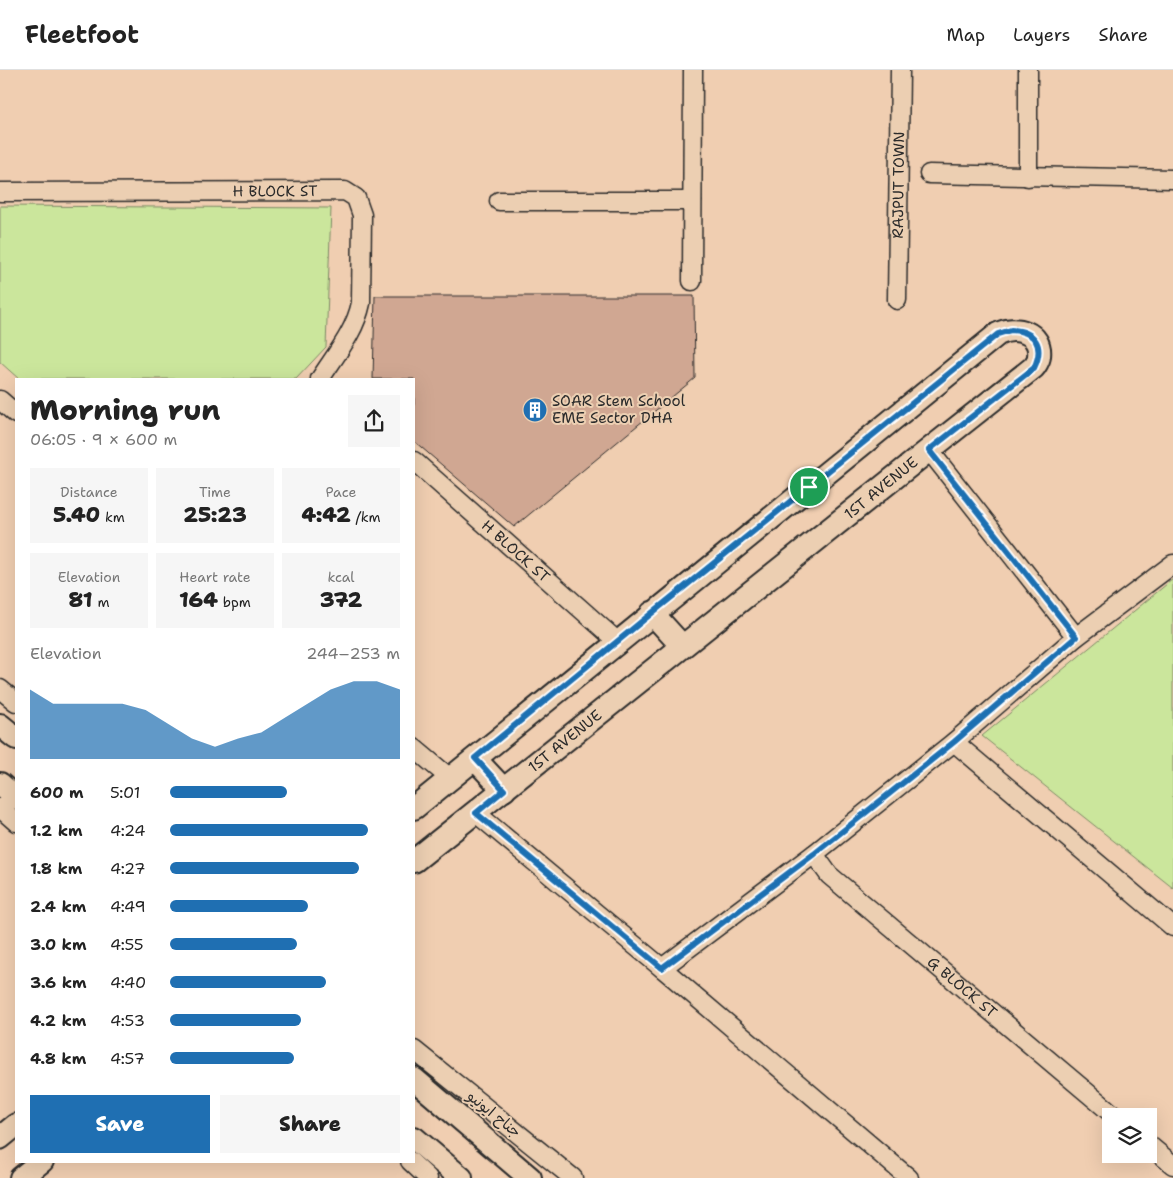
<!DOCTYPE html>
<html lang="en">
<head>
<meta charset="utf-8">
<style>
	:root { --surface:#fff; --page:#f6f6f6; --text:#222; --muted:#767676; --line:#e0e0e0; --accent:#1f6fb2 }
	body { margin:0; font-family:"Shantell Sans","Playpen Sans Arabic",sans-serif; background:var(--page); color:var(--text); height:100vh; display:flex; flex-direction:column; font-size:19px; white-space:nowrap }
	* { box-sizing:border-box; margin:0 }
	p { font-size:16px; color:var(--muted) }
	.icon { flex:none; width:28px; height:28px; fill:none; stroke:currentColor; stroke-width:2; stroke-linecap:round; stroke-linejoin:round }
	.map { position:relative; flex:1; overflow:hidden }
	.sheet { position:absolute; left:15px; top:308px; width:400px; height:785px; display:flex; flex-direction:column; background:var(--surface); border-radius:0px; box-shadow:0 5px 20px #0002 }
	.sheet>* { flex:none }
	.tools { position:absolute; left:1102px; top:1038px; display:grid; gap:10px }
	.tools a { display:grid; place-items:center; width:55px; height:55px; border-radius:0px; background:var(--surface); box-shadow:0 5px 20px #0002; font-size:25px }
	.pin { position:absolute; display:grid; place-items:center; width:42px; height:42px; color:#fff; margin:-21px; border:2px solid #fff; border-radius:50%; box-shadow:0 1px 5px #0007 }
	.round { display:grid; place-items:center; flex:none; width:52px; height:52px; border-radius:0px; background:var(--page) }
	.head { display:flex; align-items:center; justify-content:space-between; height:85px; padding:0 15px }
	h1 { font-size:28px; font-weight:800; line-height:38px }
	.figures { display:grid; grid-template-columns:repeat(3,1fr); gap:8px; height:85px; padding:5px 15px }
	.figures div { display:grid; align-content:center; border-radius:0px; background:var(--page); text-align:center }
	.figures b { font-size:21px; font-weight:800 }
	.figures small { font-size:14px; font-weight:400 }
	.figures p { font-size:14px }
	.chart { height:140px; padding:10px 15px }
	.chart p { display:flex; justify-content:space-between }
	.chart svg { width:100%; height:90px; margin-top:5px; fill:var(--accent); opacity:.7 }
	.cta { display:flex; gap:10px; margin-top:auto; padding:10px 15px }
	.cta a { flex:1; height:58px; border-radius:0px; background:var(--accent); color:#fff; font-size:20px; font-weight:800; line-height:58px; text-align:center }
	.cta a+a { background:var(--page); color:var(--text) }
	ul { padding:0 15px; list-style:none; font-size:16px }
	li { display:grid; grid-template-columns:80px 60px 1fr; align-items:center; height:38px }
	li i { height:12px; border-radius:6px; background:var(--accent) }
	header { display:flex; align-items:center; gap:30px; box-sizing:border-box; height:70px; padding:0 25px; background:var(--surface); border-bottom:1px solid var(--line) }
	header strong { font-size:24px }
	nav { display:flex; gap:28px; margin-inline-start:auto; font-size:18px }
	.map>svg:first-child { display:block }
</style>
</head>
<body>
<header>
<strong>Fleetfoot</strong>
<nav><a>Map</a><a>Layers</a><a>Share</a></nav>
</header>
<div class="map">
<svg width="1173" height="1108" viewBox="0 0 1173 1108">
	<rect width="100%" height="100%" fill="#f0ceb1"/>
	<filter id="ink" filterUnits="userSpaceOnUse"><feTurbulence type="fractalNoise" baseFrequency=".02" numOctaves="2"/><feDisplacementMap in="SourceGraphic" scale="10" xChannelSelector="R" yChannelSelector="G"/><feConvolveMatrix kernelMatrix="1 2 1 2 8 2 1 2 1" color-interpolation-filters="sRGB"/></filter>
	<g filter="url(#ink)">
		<g fill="#cbe69c" stroke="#7b8864">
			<polygon points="0,136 331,138 326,277 296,309 19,309 0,292"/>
			<polygon points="1173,509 1173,818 982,666"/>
		</g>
		<polygon fill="#d0a792" stroke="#2b2b2b" points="375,226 694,226 695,308 514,457 414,371 414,309 373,309"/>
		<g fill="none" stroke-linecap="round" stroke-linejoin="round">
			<defs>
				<g id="minor">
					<polyline points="1028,0 1028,107"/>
					<polyline points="929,104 1173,109"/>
					<path id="s1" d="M0,122L345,121L356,128L362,145L361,233C355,262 336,284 320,309"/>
					<polyline points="499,131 692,131"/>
					<polyline points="692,211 693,0"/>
					<path id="s2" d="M897,230L900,0"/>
					<polyline points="0,330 16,344"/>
					<polyline points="929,380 1076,567"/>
					<path id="s3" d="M414,391L618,572"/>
					<polyline points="0,619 16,632"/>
					<polyline points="954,672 1173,857"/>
					<polyline points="414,678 451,709"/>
					<polyline points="0,738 16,752"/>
					<polyline points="476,743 662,898 814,784 954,672 1076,567 1173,494"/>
					<path id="s4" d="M814,784L829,805L1115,1046"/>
					<polyline points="662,898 909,1108"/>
					<polyline points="414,980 573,1108"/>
					<polyline points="1149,1075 1173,1095"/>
					<polyline points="410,1091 428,1108"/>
				</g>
				<g id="tertiary">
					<polyline points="652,543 682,576"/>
					<polyline points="0,655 16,668"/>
					<polyline points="475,689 504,720"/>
					<polyline points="0,714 16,728"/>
					<path d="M414,738L998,264C1015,255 1042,262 1039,286C1039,290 1036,294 1034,297L929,380L414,791"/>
					<polyline points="414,1009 530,1108"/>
					<polyline points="0,1068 16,1055"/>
					<polyline points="414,1068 461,1108"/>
					<polyline points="21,1108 42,1091"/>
				</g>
			</defs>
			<use href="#minor" stroke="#2b2b2b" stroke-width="21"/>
			<use href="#tertiary" stroke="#2b2b2b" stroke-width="26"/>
			<use href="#minor" stroke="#eccfb2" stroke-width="18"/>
			<use href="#tertiary" stroke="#eccfb2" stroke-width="22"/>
		</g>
	</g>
	<g fill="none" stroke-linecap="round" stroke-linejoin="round" filter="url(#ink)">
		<defs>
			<path id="route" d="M1011,260C1035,261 1045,275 1034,298L929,380L1076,567L954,672L814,784L662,898L476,743L504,720L475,688L652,543L998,264Z"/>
		</defs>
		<use href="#route" stroke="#fff" stroke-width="10"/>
		<use href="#route" stroke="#1f6fb2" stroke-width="6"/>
	</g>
	<defs>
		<symbol id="building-disc" viewBox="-11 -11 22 22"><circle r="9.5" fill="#1f6fb2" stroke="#eccfb2"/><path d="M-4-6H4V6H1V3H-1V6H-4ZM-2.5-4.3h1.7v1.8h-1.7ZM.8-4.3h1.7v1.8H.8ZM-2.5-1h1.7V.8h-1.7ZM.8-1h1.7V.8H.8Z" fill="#fff"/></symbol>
	</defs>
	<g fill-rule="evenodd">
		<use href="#building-disc" x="521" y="326" width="28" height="28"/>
	</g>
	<g text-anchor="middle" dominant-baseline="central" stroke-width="4" stroke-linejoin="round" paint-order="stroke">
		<g font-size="15" fill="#2b2b2b" stroke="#eccfb2">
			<text stroke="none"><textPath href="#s2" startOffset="115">RAJPUT TOWN</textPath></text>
			<text stroke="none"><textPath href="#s1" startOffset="275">H BLOCK ST</textPath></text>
			<text transform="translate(881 418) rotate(-39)">1ST AVENUE</text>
			<text stroke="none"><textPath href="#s3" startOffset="136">H BLOCK ST</textPath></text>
			<text transform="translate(565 671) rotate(-39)">1ST AVENUE</text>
			<text stroke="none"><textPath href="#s4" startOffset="200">G BLOCK ST</textPath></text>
			<text transform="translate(494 1044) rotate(39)">جناح ایونیو</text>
		</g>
		<g font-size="15" fill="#2b2b2b" stroke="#eccfb2" text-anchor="start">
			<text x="552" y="331">SOAR Stem School<tspan x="552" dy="17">EME Sector DHA</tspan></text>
		</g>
	</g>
</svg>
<div class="tools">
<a><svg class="icon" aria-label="layers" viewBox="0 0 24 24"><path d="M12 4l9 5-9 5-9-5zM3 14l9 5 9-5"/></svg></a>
</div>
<div class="pin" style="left:809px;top:417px;background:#1e9e55"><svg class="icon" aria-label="arrive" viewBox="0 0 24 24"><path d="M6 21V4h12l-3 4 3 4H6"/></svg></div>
<section class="sheet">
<div class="head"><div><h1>Morning run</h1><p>06:05 · 9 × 600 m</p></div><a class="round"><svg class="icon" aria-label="share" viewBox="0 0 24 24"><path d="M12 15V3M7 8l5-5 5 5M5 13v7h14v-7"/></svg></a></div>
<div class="figures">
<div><p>Distance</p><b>5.40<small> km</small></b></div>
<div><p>Time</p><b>25:23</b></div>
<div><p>Pace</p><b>4:42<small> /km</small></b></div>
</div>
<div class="figures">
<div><p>Elevation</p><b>81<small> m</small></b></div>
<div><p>Heart rate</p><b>164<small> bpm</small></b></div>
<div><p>kcal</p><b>372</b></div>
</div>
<div class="chart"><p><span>Elevation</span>244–253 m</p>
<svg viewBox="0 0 160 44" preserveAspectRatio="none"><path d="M0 44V10L10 17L20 17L30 17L40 17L50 20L60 27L70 34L80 38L90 34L100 31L110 24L120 17L130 10L140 6L150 6L160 10V44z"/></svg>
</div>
<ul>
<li><b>600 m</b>5:01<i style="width:51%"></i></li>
<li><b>1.2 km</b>4:24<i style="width:86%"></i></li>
<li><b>1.8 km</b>4:27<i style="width:82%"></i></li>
<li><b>2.4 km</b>4:49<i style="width:60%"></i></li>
<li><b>3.0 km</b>4:55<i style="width:55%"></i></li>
<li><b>3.6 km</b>4:40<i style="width:68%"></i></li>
<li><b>4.2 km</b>4:53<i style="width:57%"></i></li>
<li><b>4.8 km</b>4:57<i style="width:54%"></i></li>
</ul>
<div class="cta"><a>Save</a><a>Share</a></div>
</section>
</div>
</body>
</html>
